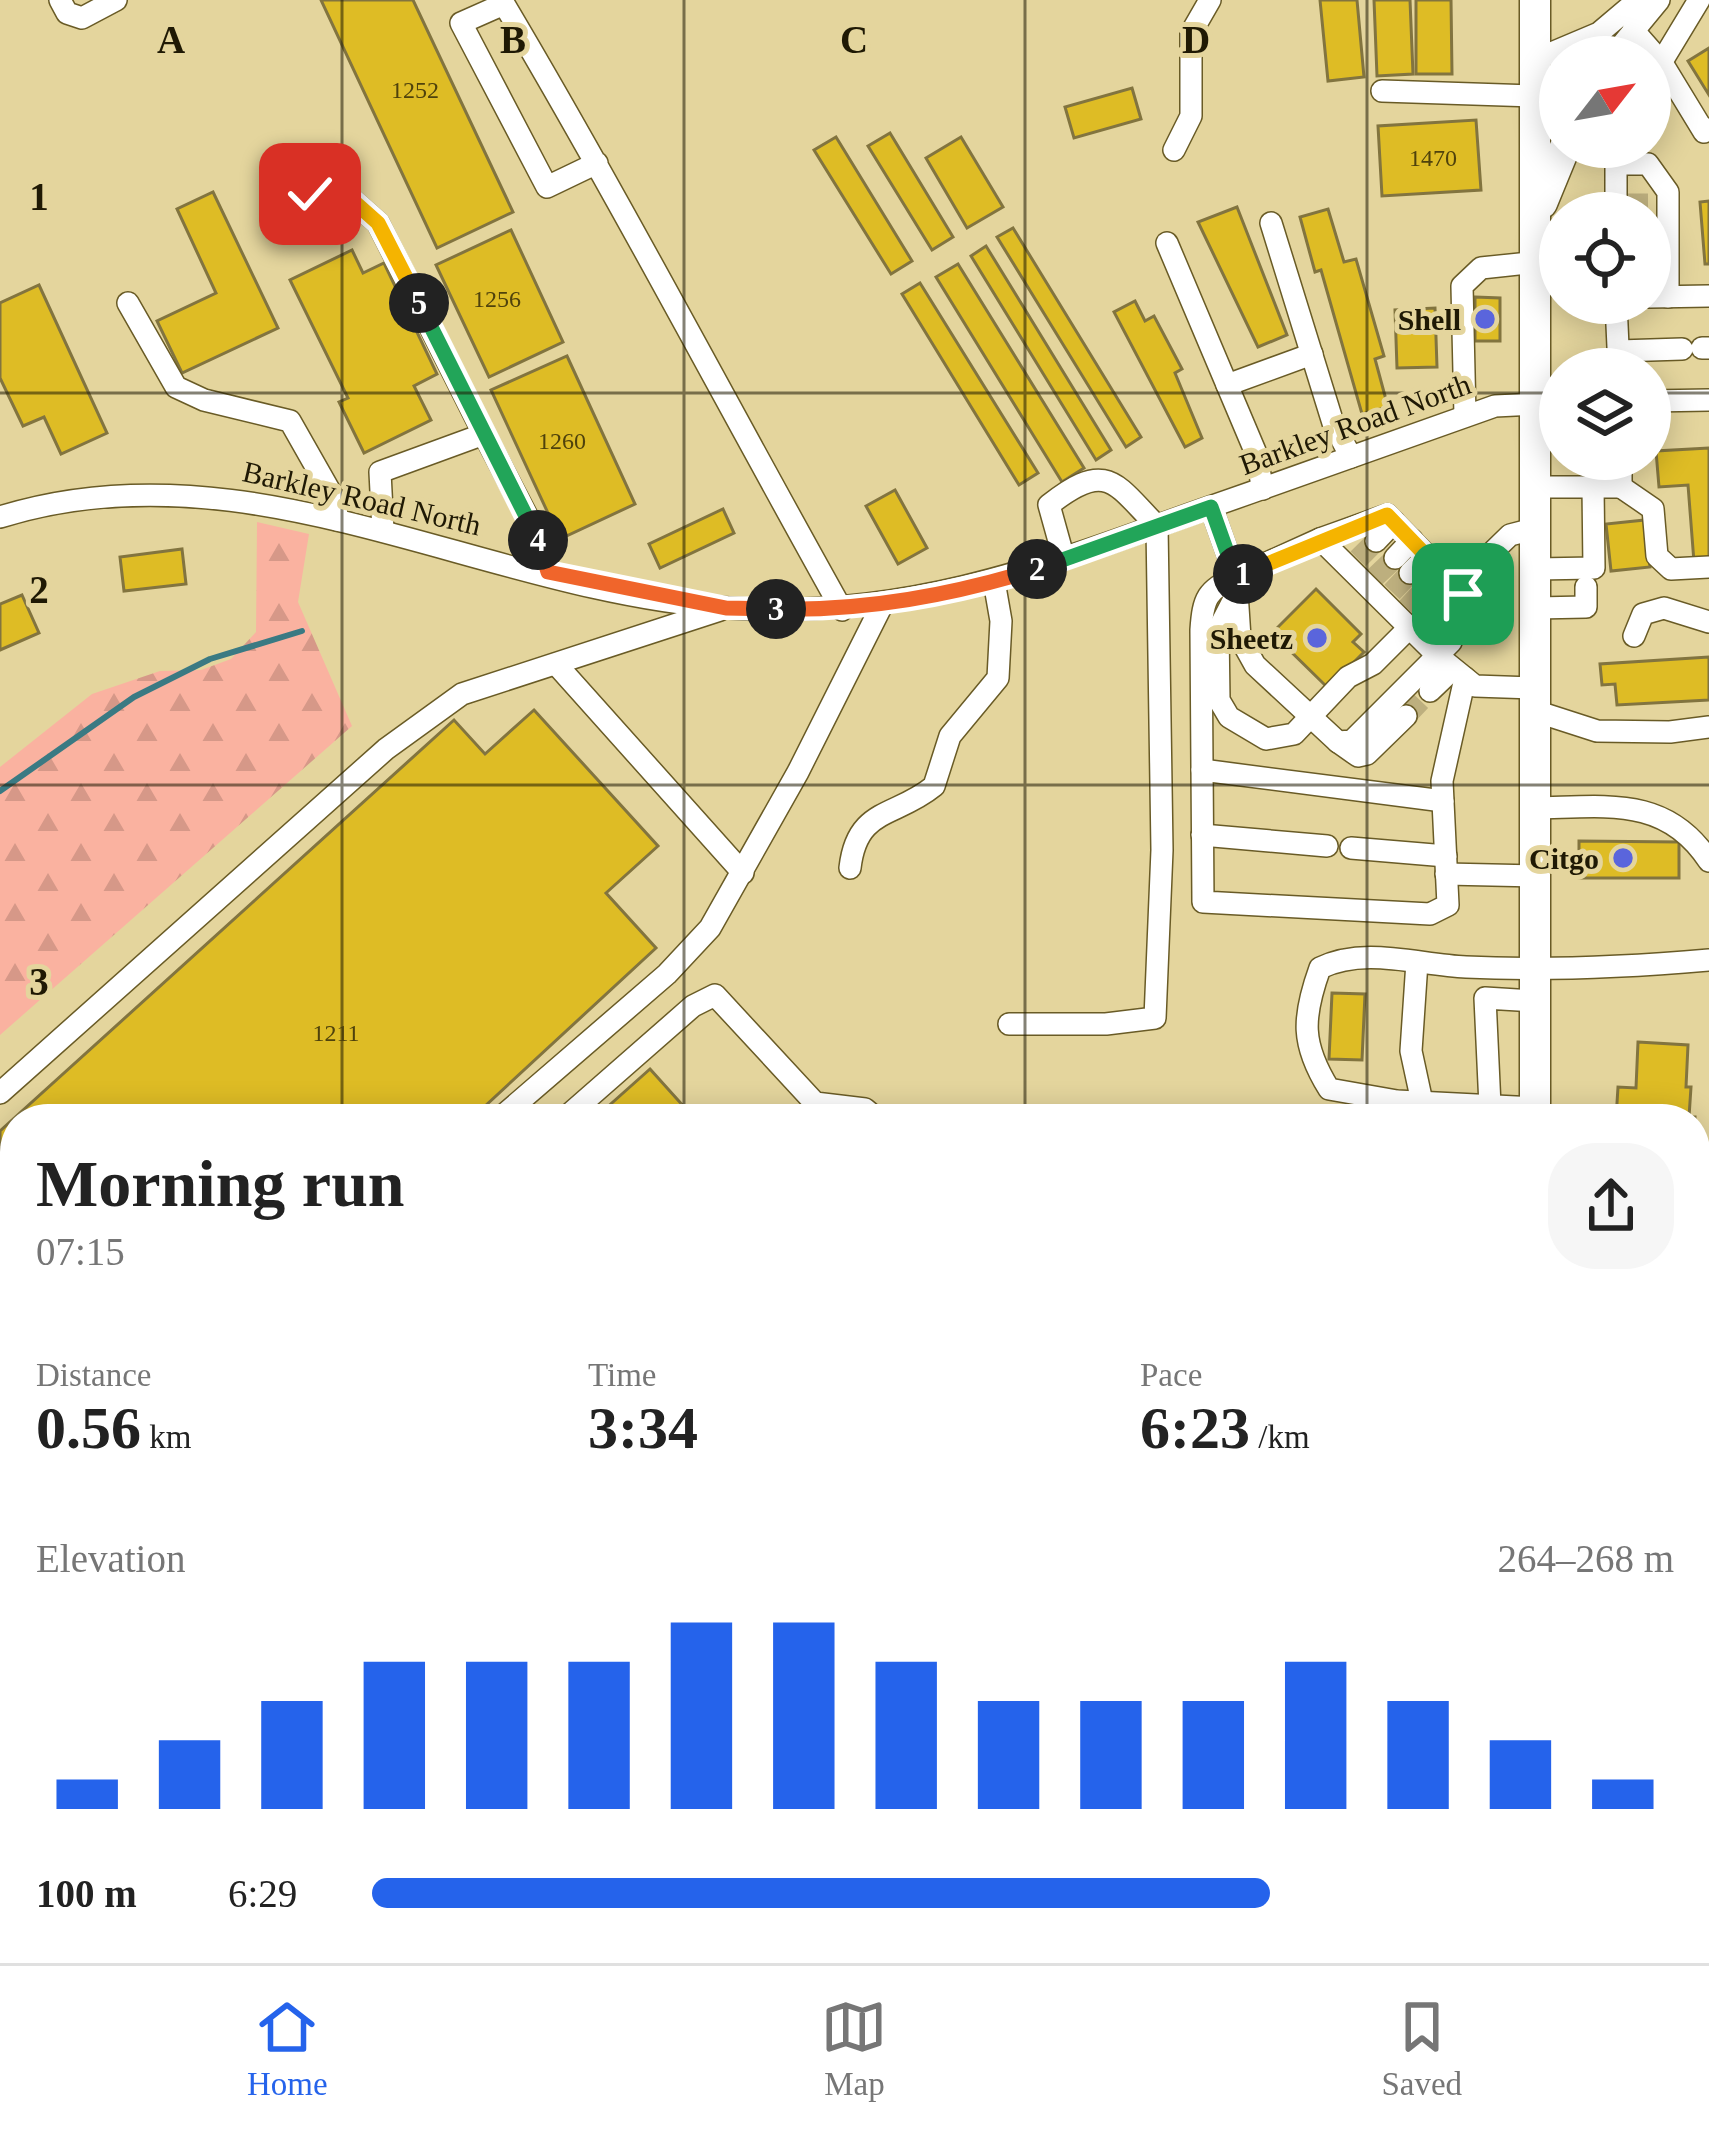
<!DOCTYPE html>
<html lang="en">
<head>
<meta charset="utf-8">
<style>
	:root { --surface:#fff; --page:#f6f6f6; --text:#222; --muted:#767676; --line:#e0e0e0; --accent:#2563eb }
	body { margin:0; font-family:"Times New Roman",serif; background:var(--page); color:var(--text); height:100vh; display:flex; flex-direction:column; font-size:45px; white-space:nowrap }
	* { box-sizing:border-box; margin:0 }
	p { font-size:39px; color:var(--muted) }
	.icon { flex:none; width:66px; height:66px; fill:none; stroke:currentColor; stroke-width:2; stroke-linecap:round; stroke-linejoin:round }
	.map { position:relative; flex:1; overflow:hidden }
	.side { position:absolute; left:0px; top:1104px; width:1710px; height:861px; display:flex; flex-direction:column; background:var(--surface); border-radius:48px 48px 0 0; box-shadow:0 6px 30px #0003 }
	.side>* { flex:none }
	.needle { width:78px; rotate:59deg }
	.fabs { position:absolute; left:1539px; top:36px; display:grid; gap:24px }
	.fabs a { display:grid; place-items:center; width:132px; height:132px; border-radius:50%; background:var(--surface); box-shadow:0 6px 30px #0003; font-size:60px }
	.pin { position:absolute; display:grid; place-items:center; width:102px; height:102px; color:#fff; margin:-51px; border-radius:24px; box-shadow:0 6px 18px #0006 }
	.km { position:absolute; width:60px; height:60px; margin:-30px; border-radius:50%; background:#222; color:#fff; font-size:33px; line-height:60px; text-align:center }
	.round { display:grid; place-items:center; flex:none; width:126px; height:126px; border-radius:48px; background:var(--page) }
	.overview { display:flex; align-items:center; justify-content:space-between; height:204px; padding:0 36px }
	h1 { font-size:66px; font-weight:700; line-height:90px }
	.figures { display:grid; grid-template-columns:repeat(3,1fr); gap:18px; height:204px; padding:12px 36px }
	.figures div { display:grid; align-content:center }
	.figures b { font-size:60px; font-weight:700 }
	.figures small { font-size:33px; font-weight:400 }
	.figures p { font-size:33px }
	.chart { height:336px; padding:24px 36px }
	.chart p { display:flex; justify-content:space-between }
	.chart svg { width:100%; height:216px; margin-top:12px; stroke:var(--accent); stroke-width:6 }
	ul { padding:0 36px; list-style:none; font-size:39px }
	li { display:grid; grid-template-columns:192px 144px 1fr; align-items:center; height:90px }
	li i { height:30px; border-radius:15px; background:var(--accent) }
	.tab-bar { display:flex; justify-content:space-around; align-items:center; height:168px; border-top:3px solid var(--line); background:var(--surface); font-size:33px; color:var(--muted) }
	.tab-bar a { display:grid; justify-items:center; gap:6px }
	.tab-bar .selected { color:var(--accent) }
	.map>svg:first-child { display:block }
</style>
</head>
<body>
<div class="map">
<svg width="1709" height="1963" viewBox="0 0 1709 1963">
	<defs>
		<pattern id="forest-firs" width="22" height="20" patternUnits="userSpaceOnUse" patternTransform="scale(3)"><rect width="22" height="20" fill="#fab2a0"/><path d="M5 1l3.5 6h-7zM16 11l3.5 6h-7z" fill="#d69888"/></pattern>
	</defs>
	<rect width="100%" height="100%" fill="#e4d59d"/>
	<g fill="url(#forest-firs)">
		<polygon points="257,522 309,534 298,602 352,726 0,1035 0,767 92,694 160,671 201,670 231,659 256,632"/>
		<polygon points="0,1437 15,1456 15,1950 407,1950 414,1963 0,1963"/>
	</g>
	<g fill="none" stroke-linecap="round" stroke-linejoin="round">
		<polyline stroke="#3a7a83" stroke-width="6" points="0,791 134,697 210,659 302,631"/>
	</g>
	<g fill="#debc25" stroke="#82743f" stroke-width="3">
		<polygon points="321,0 413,0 513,212 437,248"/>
		<polygon points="1320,0 1357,0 1364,77 1328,81"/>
		<polygon points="1374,0 1410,0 1413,74 1377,76"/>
		<polygon points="1416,0 1451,0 1452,74 1416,74"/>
		<polygon points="1709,48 1709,95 1688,61"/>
		<polygon points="1132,88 1141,119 1074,138 1065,107"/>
		<polygon points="1476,120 1481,190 1382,196 1378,126"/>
		<polygon points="890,133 953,237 932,250 868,146"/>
		<polygon points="836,137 912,261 891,274 814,150"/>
		<polygon points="961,137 1003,207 967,228 926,158"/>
		<polygon points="213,192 278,328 182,373 157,321 216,293 177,209"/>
		<polygon points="1709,201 1709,264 1705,264 1700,202"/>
		<polygon points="1237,207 1287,335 1258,347 1198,222"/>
		<polygon points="1328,209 1344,262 1356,259 1384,356 1375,359 1388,407 1362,414 1321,270 1315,272 1300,217"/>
		<polygon points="1013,228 1141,437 1126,447 997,237"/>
		<polygon points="511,230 563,342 489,377 436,265"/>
		<polygon points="986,246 1111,450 1096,460 971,256"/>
		<polygon points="352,250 363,273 384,263 437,374 414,386 431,420 364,453 339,402 348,398 290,280"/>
		<polygon points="958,264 1084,468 1062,482 936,277"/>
		<polygon points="920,283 1038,473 1019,485 902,294"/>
		<polygon points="39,285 107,433 61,454 44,417 23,426 0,378 0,303"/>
		<polygon points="1475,297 1500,298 1500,341 1475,341"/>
		<polygon points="1135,301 1145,321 1154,316 1182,369 1175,373 1202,438 1185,447 1114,312"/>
		<polygon points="1435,308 1437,367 1397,368 1395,310"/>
		<polygon points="567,356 635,504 560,539 491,390"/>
		<polygon points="1709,448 1709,561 1694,562 1688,485 1659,487 1656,451"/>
		<polygon points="895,490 927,548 898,564 866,506"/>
		<polygon points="723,509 734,533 660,568 649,544"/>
		<polygon points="1645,520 1650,567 1611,571 1606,524"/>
		<polygon points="182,549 186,584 124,591 120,557"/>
		<polygon points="1316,589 1361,634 1353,642 1364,652 1328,688 1272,633"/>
		<polygon points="22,595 39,633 0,650 0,604"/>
		<polygon points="1709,657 1709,700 1617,705 1615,684 1602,685 1600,664"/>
		<polygon points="534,710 658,846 606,893 656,948 471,1119 15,1119 15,1321 0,1304 0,1131 454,720 485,754"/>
		<polygon points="1579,841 1679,842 1679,878 1579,878"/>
		<polygon points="1332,993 1365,994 1362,1060 1329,1059"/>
		<polygon points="1638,1042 1688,1045 1686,1087 1691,1087 1689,1117 1695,1117 1695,1124 1695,1119 1616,1119 1618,1087 1636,1088"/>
		<polygon points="650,1069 695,1119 594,1119"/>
		<polygon points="1695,1340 1705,1340 1706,1409 1695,1409"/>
		<polygon points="1022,1950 1264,1950 1250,1963 1033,1963"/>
	</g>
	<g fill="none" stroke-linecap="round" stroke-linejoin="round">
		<g stroke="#bdaf7e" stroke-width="21" stroke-dasharray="21 10" stroke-linecap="butt">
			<polyline points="1627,204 1655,204"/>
			<polyline points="1650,233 1656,233"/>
			<polyline points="1650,262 1655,262"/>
			<polyline points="1358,559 1376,541"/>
			<polyline points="1375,577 1395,558"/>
			<polyline points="1392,592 1410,573"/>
			<polyline points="1407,608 1425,589"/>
			<polyline points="1421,622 1437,606"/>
			<polyline points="1406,716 1430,691"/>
		</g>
		<defs>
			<g id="minor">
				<polyline points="60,0 67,13 82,18 116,0"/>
				<polyline points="1633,30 1662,63 1704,132 1709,129"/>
				<polyline points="1612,57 1659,0"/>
				<polyline points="1535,60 1599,33 1638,0"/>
				<polyline points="1650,81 1699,0"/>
				<polyline points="1382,91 1535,96"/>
				<polyline points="1174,150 1191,116 1191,33 1210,0"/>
				<path d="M597,163L547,187L461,23L504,4C622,203 729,408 842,610"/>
				<polyline points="1616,164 1648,164 1668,192 1668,297"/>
				<polyline points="310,195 342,191 378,223 484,434"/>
				<polyline points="1616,213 1616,147"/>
				<polyline points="1271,223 1333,423 1351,457"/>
				<polyline points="1167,243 1255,451 1263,489"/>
				<polyline points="1539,290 1560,269"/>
				<polyline points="1650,297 1709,296"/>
				<polyline points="128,303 176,387 204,400 290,421 336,502 337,520"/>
				<polyline points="1616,303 1619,369"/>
				<polyline points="1702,348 1709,348"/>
				<polyline points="1619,351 1682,349"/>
				<polyline points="1227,385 1312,354"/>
				<polyline points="1650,401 1709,400"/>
				<polyline points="1465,416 1462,286 1481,268 1538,262"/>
				<polyline points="1537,487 1621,487 1621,459"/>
				<polyline points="1621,487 1653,509 1657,556 1671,569 1709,567"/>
				<polyline points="1211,507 1236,577 1320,539 1438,656 1475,686 1535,688"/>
				<path d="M0,517C250,439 483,592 729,608C898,619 1032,571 1187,515C1290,479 1393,442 1495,406L1560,403"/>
				<polyline points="383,531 380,472 484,434 537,535 547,572"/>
				<path d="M1320,539L1387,515L1464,594L1451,642L1352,741L1338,742L1255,665L1240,638L1236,577C1207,589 1203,599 1201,630L1203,902L1430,914L1448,905L1442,781L1465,678"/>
				<polyline points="1376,541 1394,522"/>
				<polyline points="1395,558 1412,540"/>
				<polyline points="1536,569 1594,568 1593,487"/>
				<polyline points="1410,573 1427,556"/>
				<polyline points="1425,589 1442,570"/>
				<polyline points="1237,593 1218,630 1219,700 1229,717 1266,739 1294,734 1348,677 1373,664 1409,628"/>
				<polyline points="1437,606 1510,535 1537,528"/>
				<polyline points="1536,608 1586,607 1586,587"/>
				<polyline points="1634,636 1643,614 1664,608 1709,622"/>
				<polyline points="556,664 743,873"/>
				<polyline points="1430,691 1453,669"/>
				<polyline points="1535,711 1597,731 1670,732 1709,727"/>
				<polyline points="1338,742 1358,756 1367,754 1406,716"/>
				<polyline points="1202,770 1443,801"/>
				<path d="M1535,808C1605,807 1666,795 1709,861"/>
				<polyline points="1202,835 1327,846"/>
				<polyline points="1351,848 1446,856"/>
				<path d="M850,868C857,807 895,818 934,786L950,736L998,678L1001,621L994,581"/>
				<polyline points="1446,874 1535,876"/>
				<polyline points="1417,962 1411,1051 1422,1102"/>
				<path d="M1009,1024H1106L1155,1018L1162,850L1157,526C1116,485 1108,458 1049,505L1064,559"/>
				<polyline points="0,1093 386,749 462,694 720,610"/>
				<polyline points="1490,1106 1485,998 1535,1001"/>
				<path d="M1535,1108L1397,1101L1329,1089C1301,1044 1302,1018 1320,968C1365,946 1418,965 1466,967C1547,971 1629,967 1709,960"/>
				<polyline points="499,1119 667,974 710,928 798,772 882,605"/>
				<polyline points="564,1119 693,1006 715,995 815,1103 865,1109 877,1119"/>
				<polyline points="1695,1204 1709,1169"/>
				<polyline points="1695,1308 1709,1307"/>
				<polyline points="661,1950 672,1963"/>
				<polyline points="828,1950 838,1963"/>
				<polyline points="1505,1950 1521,1963"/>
				<polyline points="1587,1950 1587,1963"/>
				<polyline points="694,1963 709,1950"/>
				<polyline points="1335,1963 1350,1950"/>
			</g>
			<g id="highway">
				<polyline points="1535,0 1535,1119"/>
				<polyline points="1542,203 1565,147"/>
				<polyline points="1539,1950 1539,1963"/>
			</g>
		</defs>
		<use href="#minor" stroke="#695b26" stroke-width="24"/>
		<use href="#highway" stroke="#695b26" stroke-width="33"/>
		<use href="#minor" stroke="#fff" stroke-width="21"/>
		<use href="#highway" stroke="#fff" stroke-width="30"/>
		<defs>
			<g id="rail">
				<polyline points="1695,1747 1709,1611"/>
				<polyline points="1669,1963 1670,1950"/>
			</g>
		</defs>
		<use href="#rail" stroke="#645b39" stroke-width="10"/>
		<use href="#rail" stroke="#e4d59d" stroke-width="6" stroke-dasharray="18" stroke-linecap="butt"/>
	</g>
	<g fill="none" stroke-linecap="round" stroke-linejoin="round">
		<defs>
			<polyline id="split-1" points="1243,574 1387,515 1463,594"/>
			<polyline id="split-2" points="1037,569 1211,507 1236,577 1243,574"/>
			<path id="split-3" d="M776,609C867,611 951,595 1037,569"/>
			<polyline id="split-4" points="538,540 548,572 726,608 776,609"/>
			<polyline id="split-5" points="419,303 538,540"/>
			<polyline id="split-6" points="310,194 342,191 378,223 419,303"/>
		</defs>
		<use href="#split-1" stroke="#fff" stroke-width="24"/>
		<use href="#split-2" stroke="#fff" stroke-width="24"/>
		<use href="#split-3" stroke="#fff" stroke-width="24"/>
		<use href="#split-4" stroke="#fff" stroke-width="24"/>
		<use href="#split-5" stroke="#fff" stroke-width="24"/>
		<use href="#split-6" stroke="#fff" stroke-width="24"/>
		<use href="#split-1" stroke="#f5b400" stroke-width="15"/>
		<use href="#split-2" stroke="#22a559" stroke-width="15"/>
		<use href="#split-3" stroke="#f0652b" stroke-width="15"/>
		<use href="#split-4" stroke="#f0652b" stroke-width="15"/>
		<use href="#split-5" stroke="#22a559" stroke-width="15"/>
		<use href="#split-6" stroke="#f5b400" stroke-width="15"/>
	</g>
	<path fill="none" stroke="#1f1904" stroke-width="3" stroke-opacity="0.55" d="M342,0V1119M684,0V1119M1025,0V1119M1367,0V1119M0,393H1560M1650,393H1709M0,785H1709M0,1178H15M1695,1178H1709M0,1570H15M1695,1570H1709M342,1950V1963M684,1950V1963M1025,1950V1963M1367,1950V1963"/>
	<g fill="#5a65dc" stroke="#e4d59d" stroke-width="4.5">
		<circle cx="1485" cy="319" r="12"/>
		<circle cx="1317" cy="638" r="12"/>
		<circle cx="1623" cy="858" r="12"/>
	</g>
	<g text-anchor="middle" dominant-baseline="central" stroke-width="10" stroke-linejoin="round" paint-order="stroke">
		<g font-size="24" fill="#4f420c">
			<text x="415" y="90">1252</text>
			<text x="1433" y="158">1470</text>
			<text x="497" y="299">1256</text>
			<text x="562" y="441">1260</text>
			<text x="336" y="1033">1211</text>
		</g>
		<g font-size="30" font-weight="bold" fill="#1f1904" stroke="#e4d59d" text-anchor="end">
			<text x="1461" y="319">Shell</text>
			<text x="1293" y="638">Sheetz</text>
			<text x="1599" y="858">Citgo</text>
		</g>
		<g font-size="30" fill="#1f1904" stroke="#e4d59d">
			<text transform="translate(1355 424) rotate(-20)">Barkley Road North</text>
			<text transform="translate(362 498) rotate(13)">Barkley Road North</text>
		</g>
	</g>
	<g font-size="39" text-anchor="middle" font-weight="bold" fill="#1f1904" stroke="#e4d59d" stroke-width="10" stroke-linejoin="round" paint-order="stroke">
		<text x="171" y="53">A</text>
		<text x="513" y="53">B</text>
		<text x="854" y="53">C</text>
		<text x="1196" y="53">D</text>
		<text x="39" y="210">1</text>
		<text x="39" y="603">2</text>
		<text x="39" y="995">3</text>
	</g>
</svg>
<div class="fabs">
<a><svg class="needle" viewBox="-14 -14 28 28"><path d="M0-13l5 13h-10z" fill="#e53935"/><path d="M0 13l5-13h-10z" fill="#767676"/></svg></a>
<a><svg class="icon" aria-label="locate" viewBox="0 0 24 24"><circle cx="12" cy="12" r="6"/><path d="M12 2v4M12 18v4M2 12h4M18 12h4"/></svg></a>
<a><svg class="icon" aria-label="layers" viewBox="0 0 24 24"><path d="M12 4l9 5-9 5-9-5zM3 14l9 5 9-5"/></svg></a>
</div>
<div class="pin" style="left:1463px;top:594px;background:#1e9e55"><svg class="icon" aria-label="arrive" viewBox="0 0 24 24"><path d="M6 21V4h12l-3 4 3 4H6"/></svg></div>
<div class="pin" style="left:310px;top:194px;background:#d93025"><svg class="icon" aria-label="check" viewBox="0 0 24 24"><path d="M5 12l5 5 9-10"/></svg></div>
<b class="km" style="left:1243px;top:574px">1</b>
<b class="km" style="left:1037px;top:569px">2</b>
<b class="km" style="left:776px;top:609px">3</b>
<b class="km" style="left:538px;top:540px">4</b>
<b class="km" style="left:419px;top:303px">5</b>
<section class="side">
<div class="overview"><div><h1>Morning run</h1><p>07:15</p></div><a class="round"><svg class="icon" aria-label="share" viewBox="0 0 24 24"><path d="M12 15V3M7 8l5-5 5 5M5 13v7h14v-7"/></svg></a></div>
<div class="figures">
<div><p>Distance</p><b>0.56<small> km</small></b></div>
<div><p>Time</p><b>3:34</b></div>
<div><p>Pace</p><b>6:23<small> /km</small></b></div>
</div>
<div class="chart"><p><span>Elevation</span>264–268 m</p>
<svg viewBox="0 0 160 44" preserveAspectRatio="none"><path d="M5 44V38M15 44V30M25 44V22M35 44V14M45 44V14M55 44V14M65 44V6M75 44V6M85 44V14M95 44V22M105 44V22M115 44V22M125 44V14M135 44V22M145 44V30M155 44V38"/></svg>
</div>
<ul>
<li><b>100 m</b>6:29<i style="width:69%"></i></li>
</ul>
</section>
</div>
<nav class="tab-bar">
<a class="selected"><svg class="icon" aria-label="home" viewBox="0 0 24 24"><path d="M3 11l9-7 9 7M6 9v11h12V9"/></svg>Home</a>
<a><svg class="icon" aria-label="map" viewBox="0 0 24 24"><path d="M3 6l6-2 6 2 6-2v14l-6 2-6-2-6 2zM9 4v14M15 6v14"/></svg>Map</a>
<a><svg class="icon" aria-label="saved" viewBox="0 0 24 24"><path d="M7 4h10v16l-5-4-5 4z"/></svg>Saved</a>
</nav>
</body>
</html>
